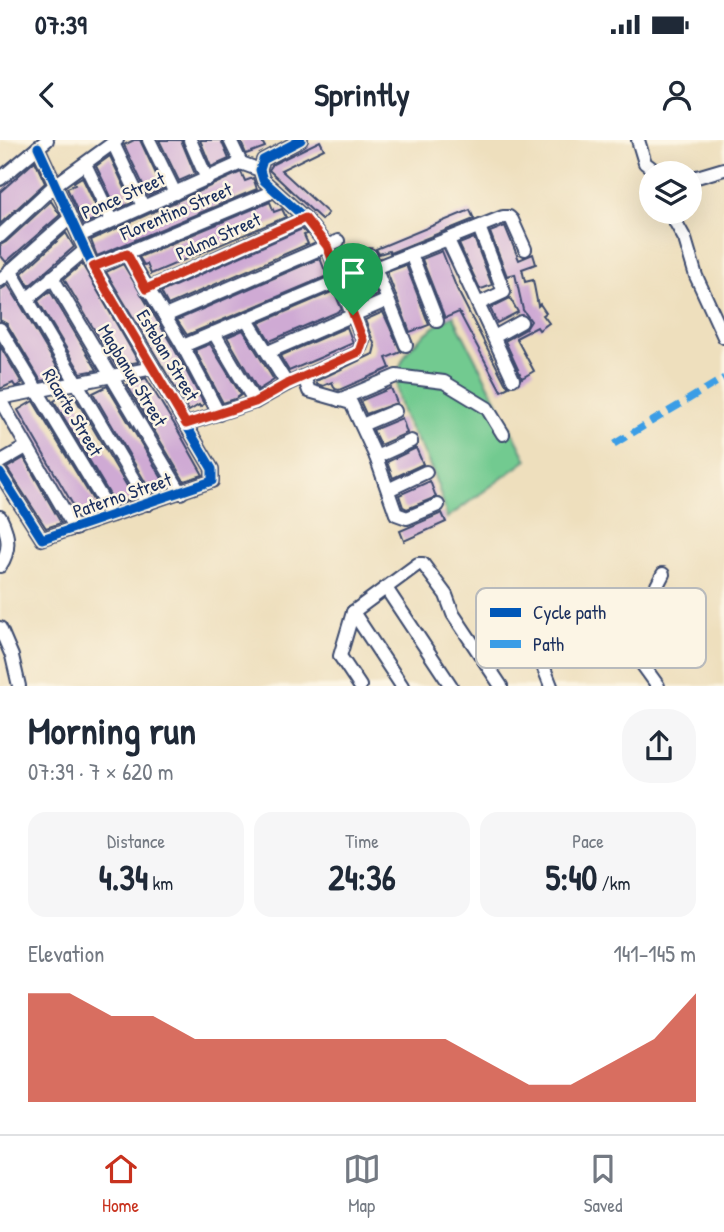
<!DOCTYPE html>
<html lang="en">
<head>
<meta charset="utf-8">
<style>
	:root { --surface:#fff; --page:#f6f6f7; --text:#1f2937; --muted:#747a83; --line:#e0e1e3; --accent:#c8321e }
	body { margin:0; font-family:"Patrick Hand",sans-serif; background:var(--page); color:var(--text); height:100vh; display:flex; flex-direction:column; font-size:26px; white-space:nowrap }
	* { box-sizing:border-box; margin:0 }
	p { font-size:23px; color:var(--muted) }
	.icon { flex:none; width:38px; height:38px; fill:none; stroke:currentColor; stroke-width:2; stroke-linecap:round; stroke-linejoin:round }
	.map { position:relative; height:546px; overflow:hidden }
	.drawer { display:flex; flex-direction:column; background:var(--surface); flex:1 }
	.drawer>* { flex:none }
	.buttons { position:absolute; left:639px; top:21px; display:grid; gap:14px }
	.buttons a { display:grid; place-items:center; width:63px; height:63px; border-radius:50%; background:var(--surface); box-shadow:0 7px 28px #0002; font-size:35px }
	.pin { position:absolute; display:grid; place-items:center; width:60px; height:60px; color:#fff; margin:-72px -30px; border-radius:50% 50% 50% 0; rotate:-45deg; box-shadow:0 0 7px #0007 }
	.pin .icon { rotate:45deg }
	.round { display:grid; place-items:center; flex:none; width:74px; height:74px; border-radius:28px; background:var(--page) }
	.headline { display:flex; align-items:center; justify-content:space-between; height:119px; padding:0 28px }
	h1 { font-size:38px; font-weight:800; line-height:52px }
	.metrics { display:grid; grid-template-columns:repeat(3,1fr); gap:10px; height:119px; padding:7px 28px }
	.metrics div { display:grid; align-content:center; border-radius:18px; background:var(--page); text-align:center }
	.metrics b { font-size:35px; font-weight:800 }
	.metrics small { font-size:19px; font-weight:400 }
	.metrics p { font-size:19px }
	.chart { height:196px; padding:14px 28px }
	.chart p { display:flex; justify-content:space-between }
	.chart svg { width:100%; height:126px; margin-top:7px; fill:var(--accent); opacity:.7 }
	.status { display:flex; justify-content:space-between; align-items:center; height:49px; padding:0 35px; background:var(--surface); direction:ltr }
	.status svg { height:19px; fill:currentColor }
	header { display:flex; justify-content:space-between; align-items:center; height:91px; padding:0 28px; background:var(--surface); font-size:32px; font-weight:800 }
	.tab-bar { display:flex; justify-content:space-around; align-items:center; height:98px; border-top:2px solid var(--line); background:var(--surface); font-size:19px; color:var(--muted) }
	.tab-bar a { display:grid; justify-items:center; gap:4px }
	.tab-bar .on { color:var(--accent) }
	.map>svg:first-child { display:block }
</style>
</head>
<body>
<div class="status"><b>07:39</b><svg viewBox="0 0 49 12"><path d="M0 12V9h3v3zM5 12V6h3v6zM10 12V3h3v9zM15 12V0h3v12zM26 1h20v11H26zM47 4h2v5h-2z"/></svg></div>
<header><svg class="icon" aria-label="back" viewBox="0 0 24 24"><path d="M15 5l-7 7 7 7"/></svg>Sprintly<svg class="icon" aria-label="person" viewBox="0 0 24 24"><circle cx="12" cy="8" r="4"/><path d="M4 21q1-7 8-7t8 7"/></svg></header>
<div class="map">
<svg width="724" height="546" viewBox="0 0 724 546">
	<rect width="100%" height="100%" fill="#fcf5e5"/>
	<filter id="ink" filterUnits="userSpaceOnUse"><feTurbulence type="fractalNoise" baseFrequency=".0143" numOctaves="2"/><feDisplacementMap in="SourceGraphic" scale="14" xChannelSelector="R" yChannelSelector="G"/><feConvolveMatrix kernelMatrix="1 2 1 2 8 2 1 2 1" color-interpolation-filters="sRGB"/></filter>
	<filter id="wash" filterUnits="userSpaceOnUse"><feTurbulence type="fractalNoise" baseFrequency=".00686" numOctaves="4" result="noise"/><feDisplacementMap in="SourceGraphic" scale="28" xChannelSelector="R" yChannelSelector="G"/><feGaussianBlur stdDeviation="1.57" result="paint"/><feColorMatrix in="noise" values="0 0 0 0 0 0 0 0 0 0 0 0 0 0 0 0 0 1.4 0 .05"/><feComposite in="paint" operator="in"/></filter>
	<g filter="url(#wash)">
		<rect width="100%" height="100%" fill="#eedfbd"/>
		<path fill="#72ca90" stroke="#467c77" stroke-width="2" d="M453,175L527,320L447,378C442,357 435,336 426,317C419,302 409,289 403,274C384,223 413,199 453,175Z"/>
		<g id="blocks">
			<g fill="#cfaad4">
				<polygon points="134,0 140,0 163,49 148,55 124,5"/>
				<polygon points="159,0 181,0 195,34 179,41"/>
				<polygon points="200,0 221,0 229,19 211,27"/>
				<polygon points="240,0 261,0 265,7 246,14"/>
				<polygon points="320,1 324,9 281,30 328,73 322,80 269,30 273,24"/>
				<polygon points="110,16 132,63 117,69 96,26"/>
				<polygon points="35,21 45,43 0,84 0,52"/>
				<polygon points="241,32 245,41 253,38 257,49 97,116 91,100"/>
				<polygon points="82,37 101,77 83,84 67,48 75,45 74,42"/>
				<polygon points="51,61 60,75 6,122 0,115 0,105 6,102"/>
				<polygon points="270,62 274,72 282,69 286,77 151,134 147,124 144,125 139,117"/>
				<polygon points="470,70 474,79 390,113 389,111 379,114 376,109"/>
				<polygon points="505,86 519,120 533,114 536,124 522,129 525,142 533,140 538,166 540,164 546,173 543,175 549,183 539,190 537,187 516,198 534,231 522,238 505,201 526,189 531,181 523,170 515,134 507,136 490,92"/>
				<polygon points="302,89 307,94 304,95 308,104 168,165 161,152"/>
				<polygon points="66,93 74,107 29,146 22,133"/>
				<polygon points="474,98 492,145 484,148 480,149 459,104"/>
				<polygon points="343,109 349,122 362,117 377,155 358,163 338,111"/>
				<polygon points="442,111 457,149 505,243 509,247 501,251 459,172 445,178 422,119"/>
				<polygon points="320,118 327,136 187,195 177,180"/>
				<polygon points="82,124 138,221 138,222 116,226 64,139"/>
				<polygon points="123,124 175,210 204,264 200,267 199,265 189,271 106,132"/>
				<polygon points="406,125 429,185 410,192 387,132"/>
				<polygon points="8,145 20,164 63,237 41,241 7,184 0,180 0,150"/>
				<polygon points="50,151 97,230 81,233 38,161"/>
				<polygon points="334,151 342,170 270,201 259,183"/>
				<polygon points="510,158 518,172 497,183 490,168"/>
				<polygon points="383,172 401,212 386,218 390,228 339,250 335,249 332,242 323,246 317,244 316,241 373,214 375,206 365,180"/>
				<polygon points="347,187 353,203 324,216 289,231 280,216"/>
				<polygon points="243,190 274,240 258,250 227,197"/>
				<polygon points="210,204 241,255 235,259 223,263 195,210"/>
				<polygon points="0,206 22,243 18,246 15,246 13,243 0,249"/>
				<polygon points="146,238 176,287 203,335 184,341 127,245"/>
				<polygon points="107,246 167,347 151,352 93,253"/>
				<polygon points="391,248 397,263 366,274 360,261"/>
				<polygon points="73,254 134,358 116,365 54,261 60,257 63,261"/>
				<polygon points="33,261 99,370 80,377 18,270"/>
				<polygon points="402,278 407,293 380,305 373,290"/>
				<polygon points="416,308 423,324 393,338 387,322"/>
				<polygon points="24,318 61,383 46,388 7,328"/>
				<polygon points="430,341 436,357 407,369 403,367 399,355"/>
				<polygon points="442,373 446,382 404,401 400,391"/>
			</g>
		</g>
	</g>
	<g filter="url(#ink)">
		<use href="#blocks" fill-opacity="0" stroke="#3b496c" stroke-width="2"/>
		<g fill="none" stroke-linecap="round" stroke-linejoin="round">
			<defs>
				<g id="minor">
					<polyline points="149,0 175,53"/>
					<polyline points="190,0 207,39"/>
					<polyline points="230,0 241,23"/>
					<polyline points="638,0 645,23 658,33"/>
					<polyline points="113,3 143,66"/>
					<polyline points="85,24 112,80"/>
					<polyline points="690,37 697,37 724,29"/>
					<polyline points="0,39 47,0"/>
					<polyline points="670,72 685,99 696,136 724,197"/>
					<polyline points="0,96 55,45 117,0"/>
					<polyline points="79,96 241,23 260,30"/>
					<polyline points="448,100 513,239"/>
					<polyline points="127,114 183,206 219,274"/>
					<polyline points="411,114 437,181"/>
					<polyline points="370,115 406,205"/>
					<polyline points="93,127 274,51"/>
					<polyline points="375,128 503,77 509,77 512,80 525,109"/>
					<polyline points="10,130 148,364"/>
					<polyline points="52,137 181,353"/>
					<polyline points="0,140 70,78"/>
					<polyline points="147,149 305,78"/>
					<polyline points="27,159 85,110"/>
					<polyline points="478,164 504,152 479,87"/>
					<polyline points="165,176 338,101"/>
					<polyline points="247,180 287,244"/>
					<polyline points="0,189 112,375"/>
					<polyline points="214,193 255,262"/>
					<polyline points="494,197 521,182"/>
					<polyline points="183,206 339,140"/>
					<polyline points="268,212 388,160"/>
					<polyline points="304,237 309,251 351,263 376,317 396,374 407,378 438,365"/>
					<polyline points="0,258 153,228"/>
					<polyline points="0,260 75,389"/>
					<polyline points="339,260 396,236 444,242 487,268 503,294"/>
					<polyline points="186,284 255,262 287,244 359,212 363,200 327,106 305,78 263,40 260,30 263,20 301,0"/>
					<polyline points="362,285 395,271"/>
					<polyline points="376,317 411,301"/>
					<polyline points="0,322 26,307"/>
					<polyline points="0,333 42,399 212,341 212,329 93,127 38,7"/>
					<polyline points="388,350 426,332"/>
					<path d="M0,377C9,394 11,410 0,426"/>
					<polyline points="386,448 451,546"/>
					<polyline points="353,472 402,546"/>
					<polyline points="0,488 12,516 19,546"/>
					<polyline points="530,493 551,546"/>
					<path d="M593,496C603,489 612,482 624,490L632,510L658,546"/>
					<polyline points="632,510 638,482 663,434"/>
					<polyline points="360,546 340,516 353,472 418,424 423,424 446,455 453,474 501,546"/>
				</g>
			</defs>
			<use href="#minor" stroke="#3b496c" stroke-width="16"/>
			<use href="#minor" stroke="#fff" stroke-width="12"/>
			<polyline stroke="#3b9de6" stroke-width="7" stroke-dasharray="14 7" stroke-linecap="butt" points="614,304 724,238"/>
			<defs>
				<g id="cycleway">
					<polyline points="186,284 255,262 287,244 359,212 363,200 327,106 305,78 263,40 260,30 263,20 301,0"/>
					<polyline points="0,333 42,399 212,341 212,329 93,127 38,7"/>
				</g>
			</defs>
			<use href="#cycleway" stroke="#fcf5e5" stroke-width="13"/>
			<use href="#cycleway" stroke="#0057b8" stroke-width="9"/>
		</g>
	</g>
	<g fill="none" stroke-linecap="round" stroke-linejoin="round" filter="url(#ink)">
		<defs>
			<polygon id="route" points="305,78 327,106 363,200 359,212 287,244 255,262 186,284 93,127 127,114 146,149"/>
		</defs>
		<use href="#route" stroke="#fff" stroke-width="14"/>
		<use href="#route" stroke="#c8321e" stroke-width="9"/>
	</g>
	<g text-anchor="middle" dominant-baseline="central" stroke-width="5" stroke-linejoin="round" paint-order="stroke">
		<g font-size="19" fill="#1b2f5e" stroke="#fcf5e5">
			<text transform="translate(123 55) rotate(-24)">Ponce Street</text>
			<text transform="translate(176 71) rotate(-23)">Florentino Street</text>
			<text transform="translate(218 96) rotate(-24)">Palma Street</text>
			<text transform="translate(168 215) rotate(59)">Esteban Street</text>
			<text transform="translate(133 235) rotate(59)">Magbanua Street</text>
			<text transform="translate(73 272) rotate(59)">Ricarte Street</text>
			<text transform="translate(122 355) rotate(-19)">Paterno Street</text>
		</g>
	</g>
	<rect x="476" y="448" width="230" height="80" rx="10" fill="#fcf5e5" stroke="#b8babc" stroke-width="2"/>
	<rect x="490" y="468" width="31" height="9" fill="#0057b8"/>
	<rect x="490" y="500" width="31" height="8" fill="#3b9de6"/>
	<g font-size="19" fill="#1b2f5e">
		<text x="533" y="479">Cycle path</text>
		<text x="533" y="511">Path</text>
	</g>
</svg>
<div class="buttons">
<a><svg class="icon" aria-label="layers" viewBox="0 0 24 24"><path d="M12 4l9 5-9 5-9-5zM3 14l9 5 9-5"/></svg></a>
</div>
<div class="pin" style="left:353px;top:175px;background:#1e9e55"><svg class="icon" aria-label="arrive" viewBox="0 0 24 24"><path d="M6 21V4h12l-3 4 3 4H6"/></svg></div>
</div>
<section class="drawer">
<div class="headline"><div><h1>Morning run</h1><p>07:39 · 7 × 620 m</p></div><a class="round"><svg class="icon" aria-label="share" viewBox="0 0 24 24"><path d="M12 15V3M7 8l5-5 5 5M5 13v7h14v-7"/></svg></a></div>
<div class="metrics">
<div><p>Distance</p><b>4.34<small> km</small></b></div>
<div><p>Time</p><b>24:36</b></div>
<div><p>Pace</p><b>5:40<small> /km</small></b></div>
</div>
<div class="chart"><p><span>Elevation</span>141–145 m</p>
<svg viewBox="0 0 160 44" preserveAspectRatio="none"><path d="M0 44V6L10 6L20 14L30 14L40 22L50 22L60 22L70 22L80 22L90 22L100 22L110 30L120 38L130 38L140 30L150 22L160 6V44z"/></svg>
</div>
</section>
<nav class="tab-bar">
<a class="on"><svg class="icon" aria-label="home" viewBox="0 0 24 24"><path d="M3 11l9-7 9 7M6 9v11h12V9"/></svg>Home</a>
<a><svg class="icon" aria-label="map" viewBox="0 0 24 24"><path d="M3 6l6-2 6 2 6-2v14l-6 2-6-2-6 2zM9 4v14M15 6v14"/></svg>Map</a>
<a><svg class="icon" aria-label="saved" viewBox="0 0 24 24"><path d="M7 4h10v16l-5-4-5 4z"/></svg>Saved</a>
</nav>
</body>
</html>
